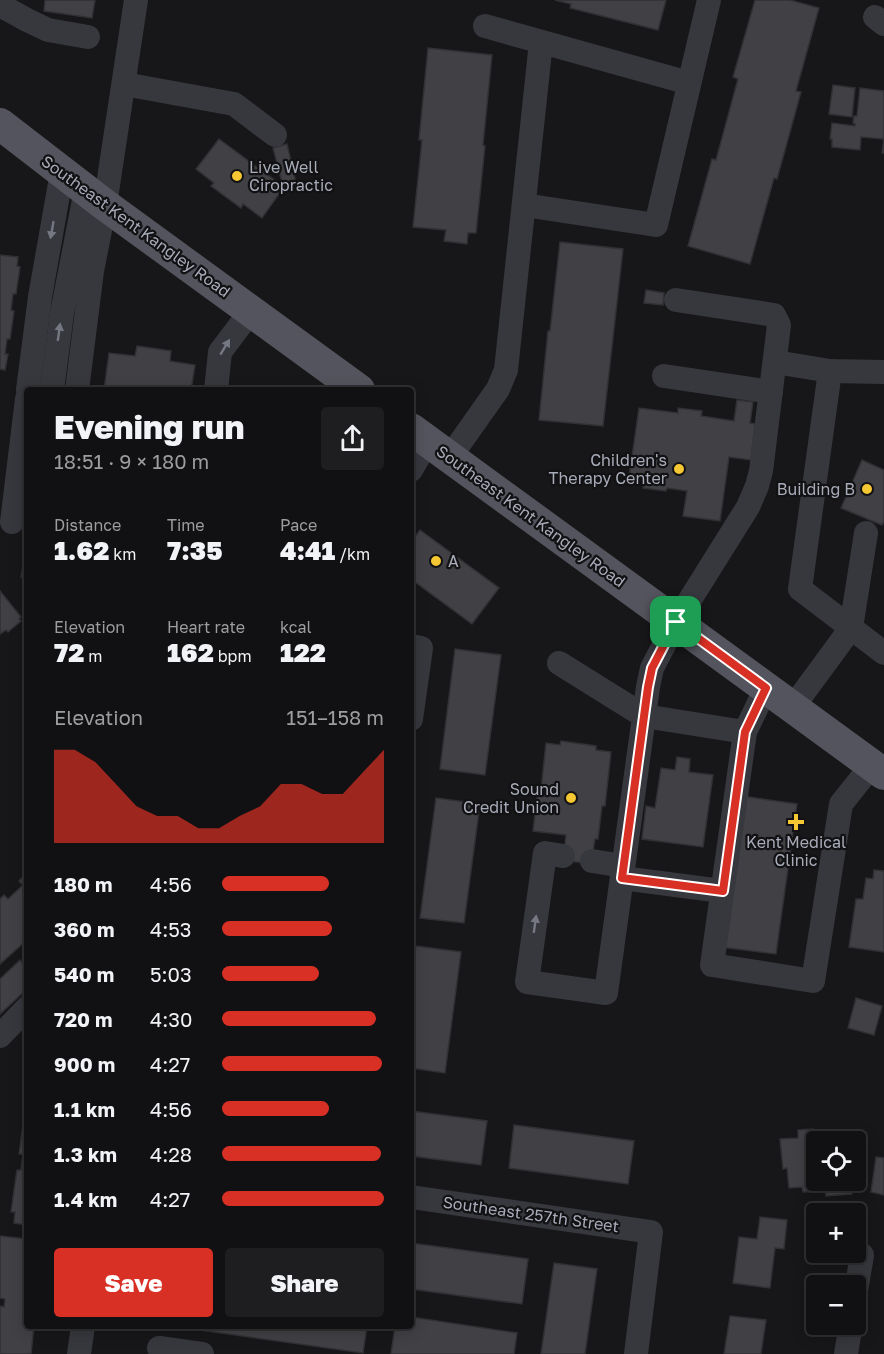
<!DOCTYPE html>
<html lang="en">
<head>
<meta charset="utf-8">
<style>
	:root { --surface:#111012; --page:#1e1e20; --text:#f1f3f6; --muted:#9c9d9f; --line:#303032; --accent:#d93025 }
	body { margin:0; font-family:"Golos Text",sans-serif; background:var(--page); color:var(--text); height:100vh; display:flex; flex-direction:column; font-size:22px; white-space:nowrap }
	* { box-sizing:border-box; margin:0 }
	p { font-size:20px; color:var(--muted) }
	.icon { flex:none; width:33px; height:33px; fill:none; stroke:currentColor; stroke-width:2; stroke-linecap:round; stroke-linejoin:round }
	.map { position:relative; flex:1; overflow:hidden }
	.panel { position:absolute; left:24px; top:387px; width:390px; height:942px; display:flex; flex-direction:column; background:var(--surface); border-radius:6px; box-shadow:0 3px 15px #0003,0 0 0 2px var(--line) }
	.panel>* { flex:none }
	.buttons { position:absolute; left:806px; top:1131px; display:grid; gap:12px }
	.buttons a { display:grid; place-items:center; width:60px; height:60px; border-radius:6px; background:var(--surface); box-shadow:0 3px 15px #0003,0 0 0 2px var(--line); font-size:30px }
	.pin { position:absolute; display:grid; place-items:center; width:51px; height:51px; color:#fff; margin:-26px; border-radius:12px; box-shadow:0 3px 9px #0006 }
	.round { display:grid; place-items:center; flex:none; width:63px; height:63px; border-radius:6px; background:var(--page) }
	.headline { display:flex; align-items:center; justify-content:space-between; height:102px; padding:0 30px }
	h1 { font-size:33px; font-weight:800; line-height:45px }
	.metrics { display:grid; grid-template-columns:repeat(3,1fr); gap:9px; height:102px; padding:6px 30px }
	.metrics div { display:grid; align-content:center }
	.metrics b { font-size:26px; font-weight:800 }
	.metrics small { font-size:16px; font-weight:400 }
	.metrics p { font-size:16px }
	.chart { height:168px; padding:12px 30px }
	.chart p { display:flex; justify-content:space-between }
	.chart svg { width:100%; height:108px; margin-top:6px; fill:var(--accent); opacity:.7 }
	.cta { display:flex; gap:12px; margin-top:auto; padding:12px 30px }
	.cta a { flex:1; height:69px; border-radius:6px; background:var(--accent); color:#fff; font-size:24px; font-weight:800; line-height:69px; text-align:center }
	.cta a+a { background:var(--page); color:var(--text) }
	ul { padding:0 30px; list-style:none; font-size:20px }
	li { display:grid; grid-template-columns:96px 72px 1fr; align-items:center; height:45px }
	li i { height:15px; border-radius:8px; background:var(--accent) }
	.map>svg:first-child { display:block }
</style>
</head>
<body>
<div class="map">
<svg width="884" height="1354" viewBox="0 0 884 1354">
	<rect width="100%" height="100%" fill="#171618"/>
	<g fill="#414145" stroke="#313035" stroke-width="1.5">
		<polygon points="45,0 95,0 92,18 44,11"/>
		<polygon points="555,0 666,0 658,30 570,8 571,4"/>
		<polygon points="755,0 790,0 819,8 796,91 801,92 777,179 774,178 750,264 688,246 712,159 716,160 738,79 733,77"/>
		<polygon points="428,48 492,55 483,145 485,146 476,233 468,233 467,244 444,241 446,230 413,227 422,140 419,140"/>
		<polygon points="833,85 855,88 852,117 829,114"/>
		<polygon points="860,88 884,91 884,153 882,153 884,139 861,137 860,150 832,147 832,139 830,139 832,123 855,126 855,124 853,123 854,116 857,116"/>
		<polygon points="219,139 284,187 262,218 243,204 241,208 211,186 214,183 196,169"/>
		<polygon points="287,144 296,183 283,186 273,148"/>
		<polygon points="560,242 623,249 603,426 539,420 548,331 550,331"/>
		<polygon points="0,255 18,257 17,266 20,267 16,294 13,294 11,310 14,311 10,339 7,339 5,354 8,354 5,370 0,369"/>
		<polygon points="646,290 664,293 663,305 644,303"/>
		<polygon points="137,346 171,351 170,361 195,365 191,390 104,390 109,353 135,356"/>
		<polygon points="737,400 753,402 750,423 755,424 751,460 729,457 720,521 683,516 687,491 667,488 666,491 643,488 644,479 629,477 639,408 678,413 678,408 702,411 701,416 734,421"/>
		<polygon points="862,460 884,470 884,521 882,525 841,508"/>
		<polygon points="420,530 499,588 472,624 411,579 411,542"/>
		<polygon points="26,551 27,552 27,578 21,577"/>
		<polygon points="0,591 21,617 19,619 21,621 8,632 6,630 0,634"/>
		<polygon points="455,649 501,655 485,775 440,769"/>
		<polygon points="561,741 596,746 596,750 611,752 605,806 602,806 598,839 595,839 591,864 563,860 566,835 533,831 538,790 541,790 546,743 560,745"/>
		<polygon points="677,757 690,759 689,772 713,775 703,847 642,839 646,806 655,808 661,768 675,770"/>
		<polygon points="742,796 797,804 776,954 721,947"/>
		<polygon points="436,798 480,804 464,923 420,918"/>
		<polygon points="874,870 884,871 884,952 849,947 856,899 863,899 866,878 873,879"/>
		<polygon points="27,873 27,940 0,964 0,899 4,895 8,899 23,885 19,881"/>
		<polygon points="416,946 461,952 445,1073 411,1068 411,984"/>
		<polygon points="20,960 27,968 27,989 0,1014 0,979"/>
		<polygon points="856,998 882,1006 874,1035 848,1028"/>
		<polygon points="25,1111 27,1111 27,1225 14,1223 15,1212 11,1212 17,1170 21,1170 23,1154 19,1154"/>
		<polygon points="411,1111 487,1121 481,1165 411,1156"/>
		<polygon points="514,1125 634,1141 628,1184 509,1168"/>
		<polygon points="813,1129 814,1136 847,1134 848,1142 816,1142 816,1180 851,1180 852,1194 826,1196 825,1188 817,1188 817,1191 803,1192 802,1187 789,1188 787,1168 783,1169 780,1139 798,1138 798,1130"/>
		<polygon points="876,1157 884,1158 884,1195 871,1192"/>
		<polygon points="760,1217 787,1220 784,1249 775,1248 770,1288 733,1283 739,1237 757,1239"/>
		<polygon points="0,1236 27,1239 27,1326 34,1326 31,1354 0,1354 0,1306 4,1307 5,1299 0,1298"/>
		<polygon points="411,1243 528,1259 522,1304 411,1289"/>
		<polygon points="554,1263 597,1269 585,1354 541,1354"/>
		<polygon points="730,1316 766,1320 761,1354 724,1354"/>
		<polygon points="411,1317 517,1333 514,1354 391,1354 395,1326 411,1326"/>
		<polygon points="186,1326 367,1326 363,1353 185,1328"/>
	</g>
	<g fill="none" stroke-linecap="round" stroke-linejoin="round">
		<g stroke="#37383e" stroke-width="24">
			<polyline points="0,5 27,20 48,30 88,37"/>
			<polyline points="875,17 884,24"/>
			<polyline points="485,26 689,83"/>
			<polyline points="124,84 234,104 275,135"/>
			<polyline points="524,205 656,225 709,0"/>
			<polyline points="775,362 830,371 884,372"/>
			<polyline points="830,371 800,589 884,653"/>
			<polyline points="664,376 771,392"/>
			<polyline points="28,390 40,297 62,172"/>
			<polyline points="52,390 62,313 86,190"/>
			<polyline points="77,390 92,271 105,205 136,0"/>
			<polyline points="216,390 220,352 251,311"/>
			<polyline points="450,457 498,389 506,370 541,42"/>
			<polyline points="411,470 428,441"/>
			<polyline points="12,522 27,399"/>
			<polyline points="411,646 421,648 411,719"/>
			<polyline points="559,663 644,716 745,732"/>
			<polyline points="766,688 745,732 712,965 813,981 841,804 872,765"/>
			<polyline points="793,707 851,628 866,533"/>
			<polyline points="563,856 545,853 527,982 606,993 648,687 652,668 676,622 748,507 757,486 761,471 779,325 774,315 676,300"/>
			<polyline points="592,861 623,866"/>
			<polyline points="622,878 722,891"/>
			<polyline points="0,1036 27,1008"/>
			<polyline points="411,1197 651,1232 636,1354"/>
			<polyline points="855,1297 862,1255"/>
			<polyline points="159,1348 202,1354"/>
			<polyline points="79,1354 83,1326"/>
			<polyline points="846,1354 851,1324"/>
		</g>
		<g stroke="#53545d" stroke-width="32">
			<polyline points="0,124 105,205 359,390"/>
			<polyline points="411,429 884,774"/>
		</g>
	</g>
	<defs><path id="oneway-solid" d="M-6-.8H1V-3.2L6.5 0L1 3.2V.8H-6Z" transform="scale(1.5)"/></defs>
	<g fill="#757882">
		<use href="#oneway-solid" transform="translate(52 230) rotate(100)"/>
		<use href="#oneway-solid" transform="translate(59 332) rotate(-82)"/>
		<use href="#oneway-solid" transform="translate(225 347) rotate(-59)"/>
		<use href="#oneway-solid" transform="translate(535 924) rotate(-82)"/>
	</g>
	<g fill="none" stroke-linecap="round" stroke-linejoin="round">
		<defs>
			<polygon id="route" points="676,622 766,688 745,732 723,891 622,878 648,687 652,668"/>
		</defs>
		<use href="#route" stroke="#fff" stroke-width="12"/>
		<use href="#route" stroke="#d93025" stroke-width="8"/>
	</g>
	<g fill="#f5c732" stroke="#121113" stroke-width="2">
		<circle cx="237" cy="176" r="6"/>
		<circle cx="679" cy="469" r="6"/>
		<circle cx="867" cy="489" r="6"/>
		<circle cx="436" cy="561" r="6"/>
		<circle cx="571" cy="798" r="6"/>
		<path d="M793 813h6v6h6v6h-6v6h-6v-6h-6v-6h6z"/>
	</g>
	<g text-anchor="middle" dominant-baseline="central" stroke-width="4.5" stroke-linejoin="round" paint-order="stroke">
		<g font-size="16" fill="#a8acb9" stroke="#121113" text-anchor="end">
			<text x="249" y="167" text-anchor="start">Live Well<tspan x="249" dy="18">Ciropractic</tspan></text>
			<text x="667" y="460">Children's<tspan x="667" dy="18">Therapy Center</tspan></text>
			<text x="855" y="489">Building B</text>
			<text x="448" y="561" text-anchor="start">A</text>
			<text x="559" y="789">Sound<tspan x="559" dy="18">Credit Union</tspan></text>
			<text x="796" y="842" text-anchor="middle">Kent Medical<tspan x="796" dy="18">Clinic</tspan></text>
		</g>
		<g font-size="16" fill="#a8acb9" stroke="#121113">
			<text transform="translate(136 226) rotate(36)">Southeast Kent Kangley Road</text>
			<text transform="translate(531 516) rotate(36)">Southeast Kent Kangley Road</text>
			<text transform="translate(531 1214) rotate(8)">Southeast 257th Street</text>
		</g>
	</g>
</svg>
<div class="buttons">
<a><svg class="icon" aria-label="locate" viewBox="0 0 24 24"><circle cx="12" cy="12" r="6"/><path d="M12 2v4M12 18v4M2 12h4M18 12h4"/></svg></a>
<a>+</a>
<a>−</a>
</div>
<div class="pin" style="left:676px;top:622px;background:#1e9e55"><svg class="icon" aria-label="arrive" viewBox="0 0 24 24"><path d="M6 21V4h12l-3 4 3 4H6"/></svg></div>
<section class="panel">
<div class="headline"><div><h1>Evening run</h1><p>18:51 · 9 × 180 m</p></div><a class="round"><svg class="icon" aria-label="share" viewBox="0 0 24 24"><path d="M12 15V3M7 8l5-5 5 5M5 13v7h14v-7"/></svg></a></div>
<div class="metrics">
<div><p>Distance</p><b>1.62<small> km</small></b></div>
<div><p>Time</p><b>7:35</b></div>
<div><p>Pace</p><b>4:41<small> /km</small></b></div>
</div>
<div class="metrics">
<div><p>Elevation</p><b>72<small> m</small></b></div>
<div><p>Heart rate</p><b>162<small> bpm</small></b></div>
<div><p>kcal</p><b>122</b></div>
</div>
<div class="chart"><p><span>Elevation</span>151–158 m</p>
<svg viewBox="0 0 160 44" preserveAspectRatio="none"><path d="M0 44V6L10 6L20 11L30 20L40 29L50 33L60 33L70 38L80 38L90 33L100 29L110 20L120 20L130 24L140 24L150 15L160 6V44z"/></svg>
</div>
<ul>
<li><b>180 m</b>4:56<i style="width:66%"></i></li>
<li><b>360 m</b>4:53<i style="width:68%"></i></li>
<li><b>540 m</b>5:03<i style="width:60%"></i></li>
<li><b>720 m</b>4:30<i style="width:95%"></i></li>
<li><b>900 m</b>4:27<i style="width:99%"></i></li>
<li><b>1.1 km</b>4:56<i style="width:66%"></i></li>
<li><b>1.3 km</b>4:28<i style="width:98%"></i></li>
<li><b>1.4 km</b>4:27<i style="width:100%"></i></li>
</ul>
<div class="cta"><a>Save</a><a>Share</a></div>
</section>
</div>
</body>
</html>
